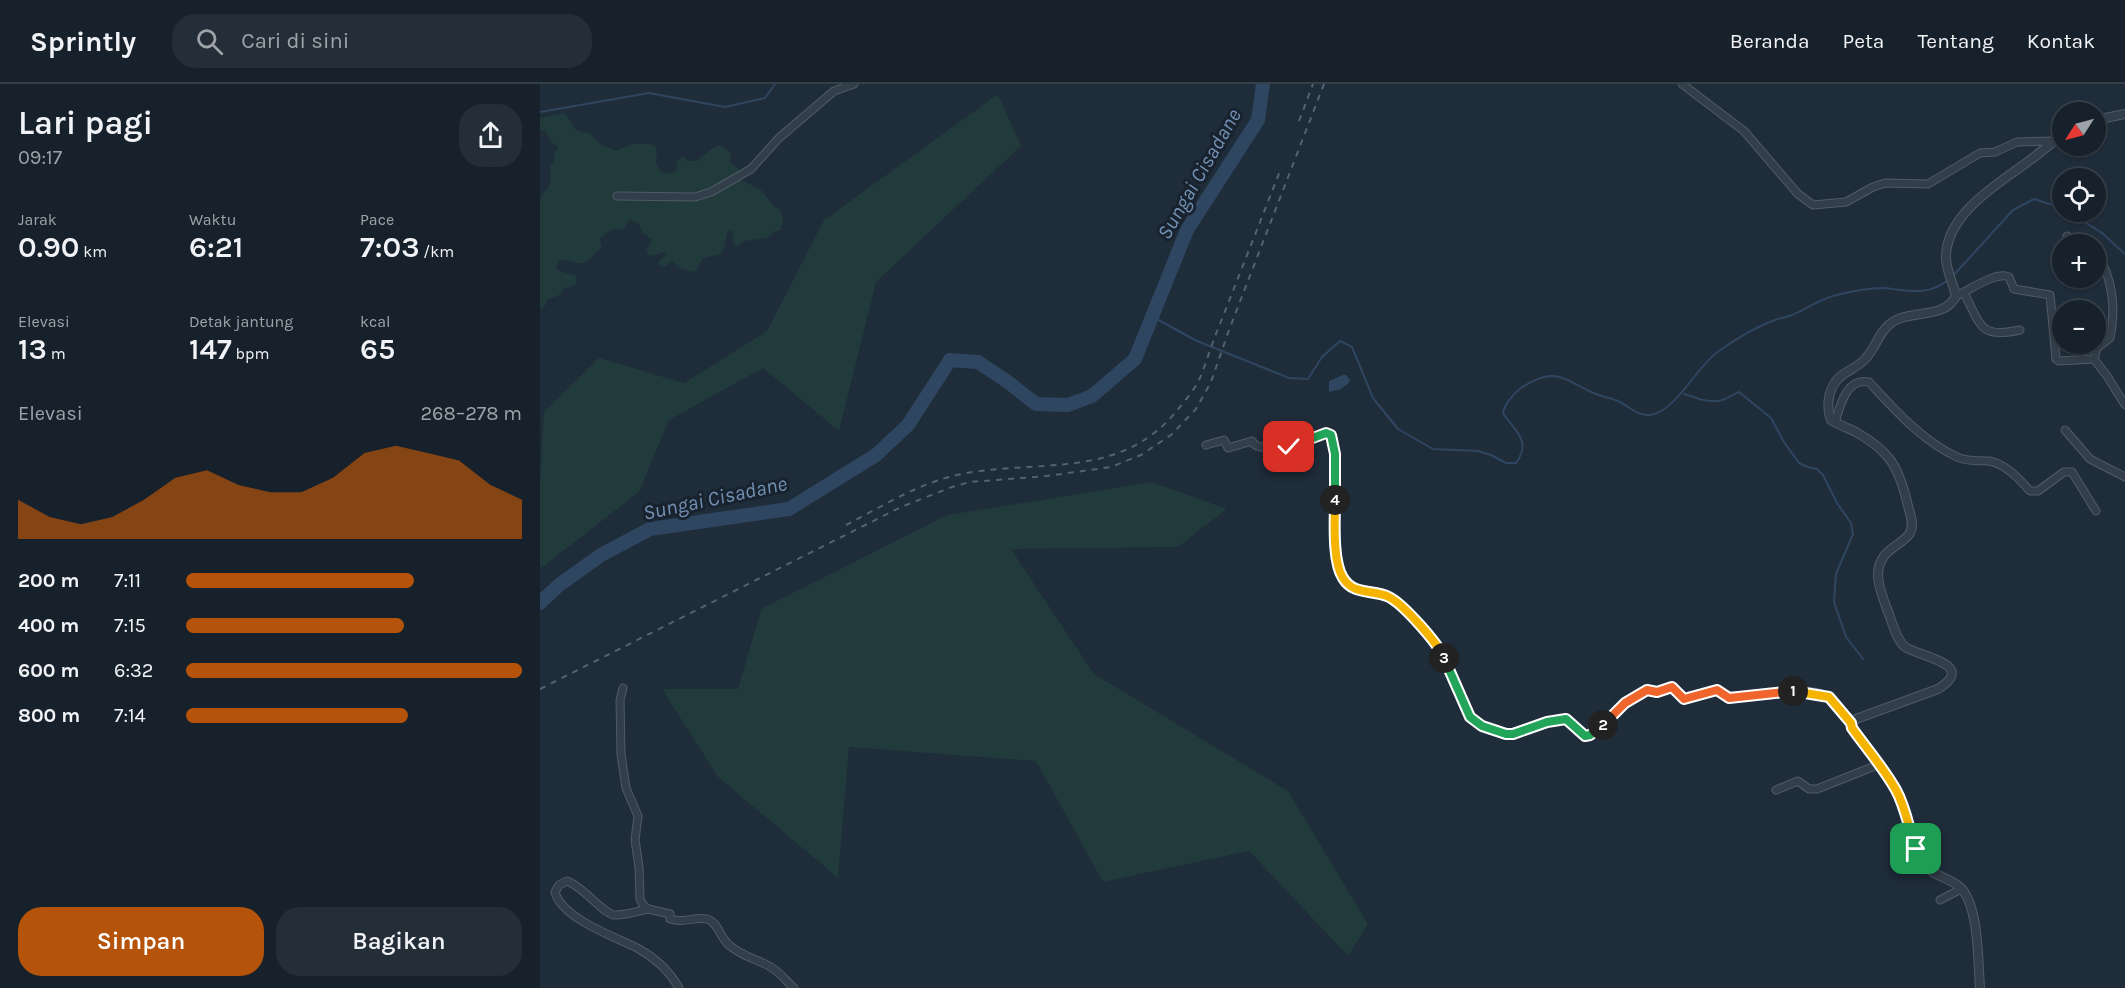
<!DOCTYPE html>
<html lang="id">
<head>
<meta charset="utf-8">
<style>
	:root { --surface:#17212c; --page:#242e38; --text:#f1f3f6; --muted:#9ea3a9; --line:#363e48; --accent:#b45309 }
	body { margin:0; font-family:Karla,sans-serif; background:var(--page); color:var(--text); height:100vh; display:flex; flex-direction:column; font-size:22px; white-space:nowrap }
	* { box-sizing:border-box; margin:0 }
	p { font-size:20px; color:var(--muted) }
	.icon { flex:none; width:33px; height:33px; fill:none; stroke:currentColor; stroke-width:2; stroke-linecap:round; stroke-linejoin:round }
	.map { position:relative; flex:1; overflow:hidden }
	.sheet { display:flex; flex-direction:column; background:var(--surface); width:540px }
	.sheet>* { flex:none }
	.needle { width:39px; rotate:234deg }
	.fabs { position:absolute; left:1512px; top:18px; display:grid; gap:12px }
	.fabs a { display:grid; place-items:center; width:54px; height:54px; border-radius:50%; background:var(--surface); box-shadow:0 2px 4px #0004,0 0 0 2px var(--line); font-size:30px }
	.pin { position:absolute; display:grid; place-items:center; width:51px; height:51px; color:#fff; margin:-26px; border-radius:12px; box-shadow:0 3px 9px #0006 }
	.km { position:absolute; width:30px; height:30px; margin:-15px; border-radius:50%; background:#222; color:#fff; font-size:16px; line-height:30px; text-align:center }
	.round { display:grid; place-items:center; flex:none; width:63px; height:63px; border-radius:24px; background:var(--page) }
	.overview { display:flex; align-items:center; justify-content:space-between; height:102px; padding:0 18px }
	h1 { font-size:33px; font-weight:600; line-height:45px }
	.metrics { display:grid; grid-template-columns:repeat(3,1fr); gap:9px; height:102px; padding:6px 18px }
	.metrics div { display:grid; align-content:center }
	.metrics b { font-size:30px; font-weight:600 }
	.metrics small { font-size:16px; font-weight:400 }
	.metrics p { font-size:16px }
	.chart { height:168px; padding:12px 18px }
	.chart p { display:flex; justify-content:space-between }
	.chart svg { width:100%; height:108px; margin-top:6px; fill:var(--accent); opacity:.7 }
	.button { display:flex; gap:12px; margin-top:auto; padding:12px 18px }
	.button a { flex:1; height:69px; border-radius:24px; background:var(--accent); color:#fff; font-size:24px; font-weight:600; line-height:69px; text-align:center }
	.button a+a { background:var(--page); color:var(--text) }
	ul { padding:0 18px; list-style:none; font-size:20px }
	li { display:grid; grid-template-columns:96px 72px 1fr; align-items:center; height:45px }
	li i { height:15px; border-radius:8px; background:var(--accent) }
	header { display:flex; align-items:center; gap:36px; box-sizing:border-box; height:84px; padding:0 30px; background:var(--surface); border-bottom:2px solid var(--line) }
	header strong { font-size:28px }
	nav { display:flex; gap:33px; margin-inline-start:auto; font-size:21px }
	.search { width:420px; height:54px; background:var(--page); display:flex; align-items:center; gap:15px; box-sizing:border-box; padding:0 21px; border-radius:24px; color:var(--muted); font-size:22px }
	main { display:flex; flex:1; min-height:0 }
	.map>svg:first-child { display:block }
</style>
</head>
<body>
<header>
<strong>Sprintly</strong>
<div class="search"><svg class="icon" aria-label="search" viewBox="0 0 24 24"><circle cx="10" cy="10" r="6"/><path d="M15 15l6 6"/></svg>Cari di sini</div>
<nav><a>Beranda</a><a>Peta</a><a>Tentang</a><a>Kontak</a></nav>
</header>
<main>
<section class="sheet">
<div class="overview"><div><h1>Lari pagi</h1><p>09:17</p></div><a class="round"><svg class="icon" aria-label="share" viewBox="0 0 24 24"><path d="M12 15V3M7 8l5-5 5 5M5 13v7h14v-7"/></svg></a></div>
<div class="metrics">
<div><p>Jarak</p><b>0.90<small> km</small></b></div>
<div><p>Waktu</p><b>6:21</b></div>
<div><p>Pace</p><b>7:03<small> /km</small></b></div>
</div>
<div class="metrics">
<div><p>Elevasi</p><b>13<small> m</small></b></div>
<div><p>Detak jantung</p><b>147<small> bpm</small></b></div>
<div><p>kcal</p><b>65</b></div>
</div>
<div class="chart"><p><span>Elevasi</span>268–278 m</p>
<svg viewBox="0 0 160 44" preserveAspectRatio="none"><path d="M0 44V28L10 35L20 38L30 35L40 28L50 19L60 16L70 22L80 25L90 25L100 19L110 9L120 6L130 9L140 12L150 22L160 28V44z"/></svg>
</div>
<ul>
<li><b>200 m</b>7:11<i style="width:68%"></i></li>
<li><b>400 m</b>7:15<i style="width:65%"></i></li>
<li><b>600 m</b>6:32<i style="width:100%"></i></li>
<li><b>800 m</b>7:14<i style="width:66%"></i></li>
</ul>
<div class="button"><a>Simpan</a><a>Bagikan</a></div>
</section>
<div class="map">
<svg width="1585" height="904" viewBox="0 0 1585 904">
	<rect width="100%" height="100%" fill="#1f2c3a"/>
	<g fill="#213a3b">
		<polygon points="458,10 481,62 336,198 299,347 223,284 129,336 99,408 0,485 0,399 4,328 59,274 144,299 227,247 284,136"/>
		<path d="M23,29L27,32L36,46L51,50C60,63 63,60 76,67C88,61 101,56 115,62L117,68L116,79L122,88L127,90L136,87L137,77L143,72L147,77H157L171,65L180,61L190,68L191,79L199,85L202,96L221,106L235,124L240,125C244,132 244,139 240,147H235L227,154L205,157L197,163L193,160V150L191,146L187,149L184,165L181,170L163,174L155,188L139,184L132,177L124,184L120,182L119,177L126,171L123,168L113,172L109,171L106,167L112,155L103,149L99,140L90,136L83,146L73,145L60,154L62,165C53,168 51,179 42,179C33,180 30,174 18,177L16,183L19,187L35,191L37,196L35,201L25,204L18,212L7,215L6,221L0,225V113C10,101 13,99 9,83L15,76L14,71L18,63L10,57L6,48L0,46V34Z"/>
		<polygon points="612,398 687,425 638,463 471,465 554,590 748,707 828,840 808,872 709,767 563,798 496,677 309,663 298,794 178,693 122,605 198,605 221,525 407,431"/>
	</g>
	<polygon fill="#2f4661" points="803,291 806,291 810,296 809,299 801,305 789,308 789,297"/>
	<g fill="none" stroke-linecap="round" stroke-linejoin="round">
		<g stroke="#2f4661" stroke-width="2">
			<polyline points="0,28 109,9 185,23 225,14 235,0"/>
			<polyline points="1529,128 1562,149 1585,170"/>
			<polyline points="1412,193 1473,126 1494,115 1522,124"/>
			<path d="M613,233L657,257L749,294L768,295L782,273L800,257L812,263L833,314L858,345L893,365L938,367L951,371L966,379H976C992,356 975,348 963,329C964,321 974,309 981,304C1017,281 1023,296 1056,310C1063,313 1071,314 1078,317C1089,322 1097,332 1110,331C1136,328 1158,280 1179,267C1196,255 1215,243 1235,236C1240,234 1247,233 1252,231C1266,225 1279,216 1293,212C1308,208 1328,204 1343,204C1368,206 1387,213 1408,196"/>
			<path d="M1144,310C1157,314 1172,321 1185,315C1190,313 1194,310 1199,308L1231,334L1244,358L1259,379L1268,383L1277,385L1283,391L1297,419L1311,439L1313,450L1296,490L1294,518L1306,553L1323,575"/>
		</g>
		<polyline stroke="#2f4661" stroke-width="14" points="0,519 19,501 61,471 110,445 249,425 336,371 368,341 410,276 438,278 468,298 496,320 528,321 552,312 595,275 647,146 718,36 723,0"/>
		<defs>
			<g id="minor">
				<polyline points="1142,0 1204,47 1258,110 1273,121 1306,118 1333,103 1345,99 1388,100 1440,69 1455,68 1477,58 1514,57"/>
				<polyline points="77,112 155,113 171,108 211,85 239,54 294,7 314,0"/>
				<polyline points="1527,152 1541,160"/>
				<path d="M1424,209C1441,241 1439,255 1480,246"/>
				<path d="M1416,212C1430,206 1456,187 1469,193L1474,205L1510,211L1516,275L1519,277L1554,275L1567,292L1585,321"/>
				<path d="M1554,275L1557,264L1570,254C1576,227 1573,191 1556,170"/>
				<path d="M1295,338C1300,323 1306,293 1329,298C1355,326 1382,357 1417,373C1427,378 1438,376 1449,377C1466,380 1479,395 1490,407H1498L1524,388H1532L1556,427"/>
				<polyline points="1525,346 1550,375 1585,393"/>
				<path d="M666,361L684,356L688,364L712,357L715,361L720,363L753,362L786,349L791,351L795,370V439L797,469L801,489L806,498L819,507L850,513L889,550L903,572L930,633L942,642L966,650H973L1007,638L1026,635L1042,650L1047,651L1066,639L1083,621L1095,613L1107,606L1117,608L1132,603L1144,615L1177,606L1189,614C1210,610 1273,600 1290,614C1298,621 1304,632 1311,639"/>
				<path d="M83,604L80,616L81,670L86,704L98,732L95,756L99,783L100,815L103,821L108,825L130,830V835C147,840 154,832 167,835C178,838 180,853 188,860C199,871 216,875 229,882C239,887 246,897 254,904"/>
				<polyline points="1236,706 1258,697 1269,705 1277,705 1340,680"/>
				<polyline points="1400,816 1421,805"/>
				<path d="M108,825C98,827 84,832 74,831C61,828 44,803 27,797L19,801L15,808C22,835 76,853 99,865C115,874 130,888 139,904"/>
			</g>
			<g id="tertiary">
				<polyline points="1556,36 1585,30"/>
				<path d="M1440,904C1438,878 1439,823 1421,804C1409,793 1392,792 1382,779L1356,706L1343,685L1312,644L1311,639L1316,635L1398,605C1440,579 1374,572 1364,562C1355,553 1352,537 1347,525C1340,506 1330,483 1349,467C1355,461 1365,457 1370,449C1375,440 1369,427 1367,418C1358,381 1349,367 1316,348C1308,344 1299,341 1291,336C1286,324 1288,306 1297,296C1304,287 1318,284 1326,274C1337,262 1339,246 1354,237C1372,226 1405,235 1416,212C1413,198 1405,185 1406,171C1408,131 1453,103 1482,82C1496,72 1509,61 1522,51"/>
			</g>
		</defs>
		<use href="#minor" stroke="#505b68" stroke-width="9"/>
		<use href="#tertiary" stroke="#505b68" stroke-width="10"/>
		<use href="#minor" stroke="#333e4b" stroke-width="7"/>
		<use href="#tertiary" stroke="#333e4b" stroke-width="8"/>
		<g stroke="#546272" stroke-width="2" stroke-dasharray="6 6" stroke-linecap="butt">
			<polyline points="759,37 773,0"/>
			<path d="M306,441C343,422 380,398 422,390C497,375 578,396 635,329C643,319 653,308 659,296C667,278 672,258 680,240C700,189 720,138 740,87"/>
			<polyline points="0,605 361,423 412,403 430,398 507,392 571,383 601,371 631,351 656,325 671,298 689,246 784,0"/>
		</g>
	</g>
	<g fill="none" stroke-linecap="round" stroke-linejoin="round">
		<defs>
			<path id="split-1" d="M1253,607L1289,613L1311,639L1312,644C1327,665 1343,683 1356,706C1366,724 1369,746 1376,765"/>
			<polyline id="split-2" points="1063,641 1085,619 1107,606 1117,608 1132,603 1144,615 1177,606 1189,614 1253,607"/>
			<polyline id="split-3" points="904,574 930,633 942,642 966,650 973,650 1007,638 1026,635 1045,652 1050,651 1063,641"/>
			<path id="split-4" d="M795,416C795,436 792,477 803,494C814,512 833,505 849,513C863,520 898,559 904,574"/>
			<polyline id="split-5" points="749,363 786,349 791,351 795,370 795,416"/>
		</defs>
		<use href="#split-1" stroke="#fff" stroke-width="12"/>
		<use href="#split-2" stroke="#fff" stroke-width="12"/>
		<use href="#split-3" stroke="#fff" stroke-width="12"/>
		<use href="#split-4" stroke="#fff" stroke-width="12"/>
		<use href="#split-5" stroke="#fff" stroke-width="12"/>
		<use href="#split-1" stroke="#f5b400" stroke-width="8"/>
		<use href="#split-2" stroke="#f0652b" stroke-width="8"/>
		<use href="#split-3" stroke="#22a559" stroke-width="8"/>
		<use href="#split-4" stroke="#f5b400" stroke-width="8"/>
		<use href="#split-5" stroke="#22a559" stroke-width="8"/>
	</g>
	<g text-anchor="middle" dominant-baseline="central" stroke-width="6" stroke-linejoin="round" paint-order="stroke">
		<g font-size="21" font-style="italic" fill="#7390b2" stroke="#18232f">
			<text transform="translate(659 90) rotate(-60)">Sungai Cisadane</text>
			<text transform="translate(175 414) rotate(-12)">Sungai Cisadane</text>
		</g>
	</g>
</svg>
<div class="fabs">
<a><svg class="needle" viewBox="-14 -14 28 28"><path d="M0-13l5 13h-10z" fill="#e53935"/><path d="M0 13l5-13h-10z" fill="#9ea3a9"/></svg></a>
<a><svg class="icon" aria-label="locate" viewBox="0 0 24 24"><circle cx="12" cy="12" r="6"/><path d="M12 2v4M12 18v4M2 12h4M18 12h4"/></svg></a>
<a>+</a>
<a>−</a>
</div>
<div class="pin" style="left:1376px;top:765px;background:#1e9e55"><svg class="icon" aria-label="arrive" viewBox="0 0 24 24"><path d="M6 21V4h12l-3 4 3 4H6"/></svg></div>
<div class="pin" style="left:749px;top:363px;background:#d93025"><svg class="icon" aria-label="check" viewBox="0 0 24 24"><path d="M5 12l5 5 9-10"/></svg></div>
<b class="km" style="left:1253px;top:607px">1</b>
<b class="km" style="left:1063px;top:641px">2</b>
<b class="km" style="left:904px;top:574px">3</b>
<b class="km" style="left:795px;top:416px">4</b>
</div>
</main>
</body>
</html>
